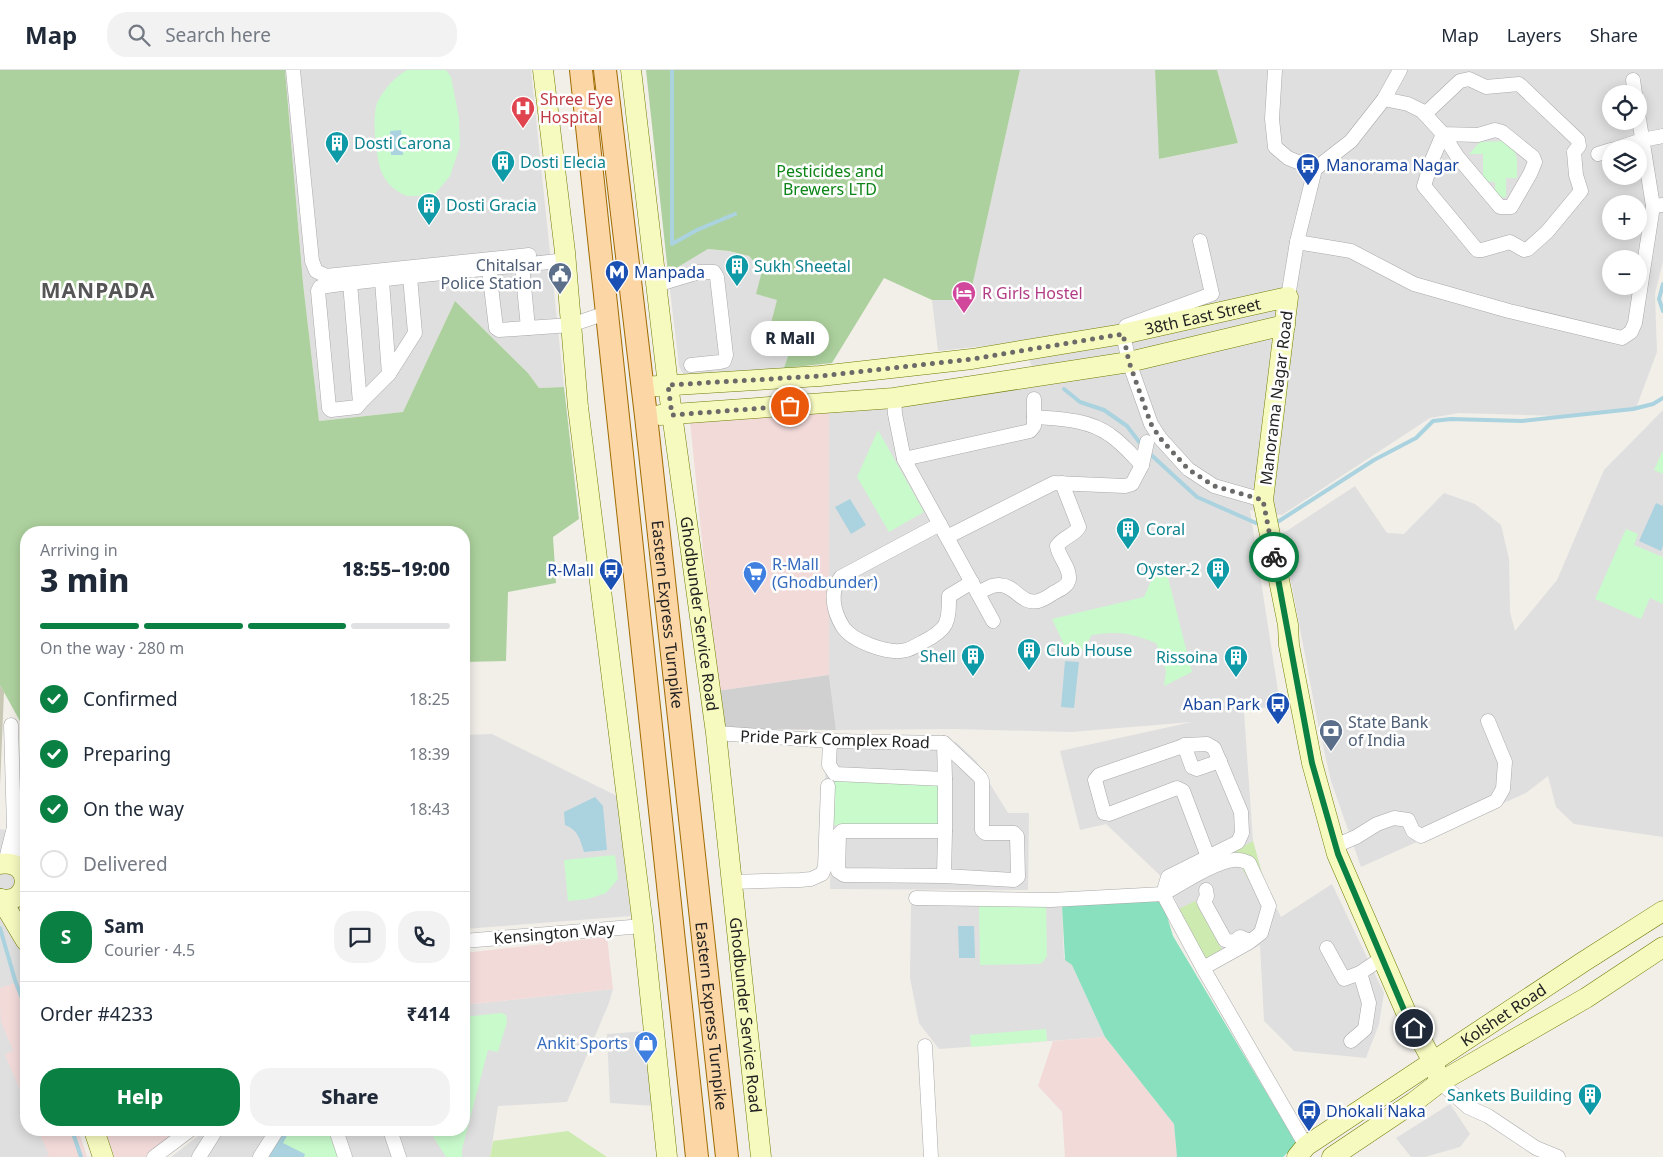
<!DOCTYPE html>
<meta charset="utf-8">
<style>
:root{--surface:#fff;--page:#f2f2f3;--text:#1f2937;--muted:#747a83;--line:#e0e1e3;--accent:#0b8043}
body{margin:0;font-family:"Noto Sans",sans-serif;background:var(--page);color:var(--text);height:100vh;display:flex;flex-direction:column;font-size:19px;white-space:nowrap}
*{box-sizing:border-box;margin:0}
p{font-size:16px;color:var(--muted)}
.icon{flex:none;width:28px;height:28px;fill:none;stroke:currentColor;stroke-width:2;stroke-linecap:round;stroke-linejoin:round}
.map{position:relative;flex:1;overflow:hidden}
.side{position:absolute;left:20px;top:456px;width:450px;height:610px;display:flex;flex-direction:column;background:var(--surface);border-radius:20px;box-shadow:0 2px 12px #0003}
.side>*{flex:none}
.buttons{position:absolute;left:1602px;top:15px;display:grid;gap:10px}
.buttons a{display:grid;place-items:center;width:45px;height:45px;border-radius:50%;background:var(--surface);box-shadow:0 2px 12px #0003;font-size:25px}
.pin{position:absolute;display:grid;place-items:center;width:42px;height:42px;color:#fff;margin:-21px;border:2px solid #fff;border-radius:50%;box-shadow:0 1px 5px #0007}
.courier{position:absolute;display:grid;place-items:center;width:50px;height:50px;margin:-25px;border:4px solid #0b8043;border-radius:50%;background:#fff;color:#222;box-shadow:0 1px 6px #0007}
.bubble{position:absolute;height:35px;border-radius:18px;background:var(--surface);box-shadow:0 2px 12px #0003;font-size:16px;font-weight:800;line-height:35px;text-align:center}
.headline em{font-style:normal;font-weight:800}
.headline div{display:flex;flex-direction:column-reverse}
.headline{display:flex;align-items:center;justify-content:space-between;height:85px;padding:0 20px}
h1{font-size:32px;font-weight:800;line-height:38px}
.bar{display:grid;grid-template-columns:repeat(4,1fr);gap:8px 5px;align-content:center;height:60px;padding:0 20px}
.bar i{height:6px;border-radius:4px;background:var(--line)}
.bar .active{background:var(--accent)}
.bar p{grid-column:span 4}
.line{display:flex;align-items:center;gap:12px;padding:0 20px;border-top:1px solid var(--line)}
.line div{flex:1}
.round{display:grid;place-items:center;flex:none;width:52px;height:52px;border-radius:20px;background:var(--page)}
ol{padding:0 20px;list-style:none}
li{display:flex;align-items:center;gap:15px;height:55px}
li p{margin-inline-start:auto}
li .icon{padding:5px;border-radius:50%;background:var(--accent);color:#fff;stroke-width:4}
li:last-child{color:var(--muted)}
li i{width:28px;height:28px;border:2px solid var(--line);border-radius:50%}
.action{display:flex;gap:10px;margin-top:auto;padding:10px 20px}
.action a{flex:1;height:58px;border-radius:20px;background:var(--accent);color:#fff;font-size:20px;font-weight:800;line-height:58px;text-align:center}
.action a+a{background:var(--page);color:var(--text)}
header{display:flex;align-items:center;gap:30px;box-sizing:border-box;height:70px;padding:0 25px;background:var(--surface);border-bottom:1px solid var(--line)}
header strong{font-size:24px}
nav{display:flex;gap:28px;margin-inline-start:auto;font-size:18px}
.search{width:350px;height:45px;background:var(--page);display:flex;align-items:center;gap:12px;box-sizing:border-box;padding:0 18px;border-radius:20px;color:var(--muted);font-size:19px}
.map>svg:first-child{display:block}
.residential{fill:#e0dfdf;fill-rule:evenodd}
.commercial{fill:#f2dad9}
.religious{fill:#d0d0d0}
.construction{fill:#c7c7b4}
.grass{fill:#cdebb0}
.forest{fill:#add19e}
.park{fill:#c8facc}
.pitch{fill:#88e0be}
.water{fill:#aad3df}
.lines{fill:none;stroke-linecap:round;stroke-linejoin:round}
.stream{stroke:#aad3df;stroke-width:4}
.street-casing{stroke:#a9a9a9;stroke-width:15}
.secondary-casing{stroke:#707d05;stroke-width:21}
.primary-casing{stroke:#a06b00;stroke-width:24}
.street{stroke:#fff;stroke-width:14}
.secondary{stroke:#f7fabf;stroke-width:20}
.primary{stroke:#fcd6a4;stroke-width:22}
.done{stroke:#6b6a68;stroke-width:5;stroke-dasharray:0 9}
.route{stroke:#0b8043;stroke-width:6}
.labels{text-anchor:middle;stroke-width:5;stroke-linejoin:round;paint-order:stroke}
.health-label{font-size:16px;fill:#be3a42;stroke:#fff;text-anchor:start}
.culture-label{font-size:16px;fill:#0d838f;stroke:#fff;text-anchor:start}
.transit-label{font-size:16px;fill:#164399;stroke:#fff;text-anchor:start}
.park-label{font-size:16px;fill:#0c8416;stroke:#fff}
.service-label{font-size:16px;fill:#4e5e75;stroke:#fff;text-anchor:end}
.hotel-label{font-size:16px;fill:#b23c85;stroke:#fff;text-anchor:start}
.street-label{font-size:16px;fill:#222;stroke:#fff}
.shop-label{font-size:16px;fill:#366cbe;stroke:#fff;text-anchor:start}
.district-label{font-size:21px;font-weight:bold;letter-spacing:1px;fill:#555;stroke:#fff}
</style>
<header>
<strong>Map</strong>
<div class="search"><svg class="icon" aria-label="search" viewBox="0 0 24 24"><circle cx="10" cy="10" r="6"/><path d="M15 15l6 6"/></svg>Search here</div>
<nav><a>Map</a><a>Layers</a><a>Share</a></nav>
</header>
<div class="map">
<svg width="1663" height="1087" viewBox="0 0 1663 1087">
<rect width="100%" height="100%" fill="#f2efe9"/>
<g class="residential">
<path d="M285,0H531L564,317L539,318L528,303L455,231L403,342L319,351L303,213Z"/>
<path d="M1020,0H1155L1160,89L1238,73L1217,0H1663V191L1655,224L1657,282L1636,338L1559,346L1459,343L1430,348L1282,445L1250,440L1280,634L1244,642L1253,771L1266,818L1281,847L1332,814L1384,923L1379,954L1366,988L1294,981L1264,951L1260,875L1211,902L1203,890L1167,812L1106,754L1080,760L1060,681L1192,652L1071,662L954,659L836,660L829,605V343L897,338L1041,314L1020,272L938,281L932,230L969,229ZM1611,24H1639V51H1611ZM1611,79H1639V106H1611ZM1611,134H1639V161H1611ZM1611,189H1639V216H1611Z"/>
<path d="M708,179L729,181L749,186L762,201L777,230L794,268L784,298L692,309L683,304L679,296L668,203Z"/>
<path d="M1663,340V767L1574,754L1556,737L1548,706L1526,723L1361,797L1331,711L1318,654L1282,464L1355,416L1387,463L1404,464L1444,423L1475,434L1501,455L1509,489L1510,542L1515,561L1557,510L1604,400Z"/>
<path d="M720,659L956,672L976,691L1008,743H1029L1028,820L830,819L832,710L825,709L828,675Z"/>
<path d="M492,664L617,726L631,846L464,859V665Z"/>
<path d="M0,759L26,764V899L22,911L26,923V1060H78L87,1087H0Z"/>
<path d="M911,834L1062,836L1064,888L1072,895L1105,967L939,979L919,953L910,908Z"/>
<path d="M613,919L609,933L567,1032L498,1036L490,1087H171L206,1060H464V935Z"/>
<path d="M646,961L654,1036L610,1033L607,964Z"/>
<path d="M1450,1034L1470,1064L1460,1077L1425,1087H1411L1396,1068Z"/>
</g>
<g class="commercial">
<path d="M829,343V605L717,621L690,351Z"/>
<path d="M607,867L613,919L464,935V883Z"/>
<path d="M22,911L26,923V1033L5,985L13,980L1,952L0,935V918Z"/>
<path d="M1105,967L1174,1054L1177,1087H1065L1062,1042L1038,1016L1053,971Z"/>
<path d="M38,1060H78L87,1087H45L49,1085Z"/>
<path d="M105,1060H178L145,1087H114Z"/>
</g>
<path class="religious" d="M829,605L836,660L720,659L717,621Z"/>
<path class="construction" d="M0,615L4,622L0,716Z"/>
<g class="grass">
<path d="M1253,771L1266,818L1256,821L1253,818L1233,782Z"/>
<path d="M1195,831L1222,880L1203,890L1179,839Z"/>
<path d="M568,1061L607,1087H490L493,1071Z"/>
</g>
<g class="forest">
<path d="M0,0H285L303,213L319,351L403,342L455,231L528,303L539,318L564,317L579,449L553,467L556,513L508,522L506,591L464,592V462H26V662L0,615Z"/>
<path d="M646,0H1020L969,230H932L884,208L832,293L784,298L794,268L769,261L777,230L756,224L762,201L749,186L729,181L708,179L668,203Z"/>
<path d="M1155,0H1217L1238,73L1159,89Z"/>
</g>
<g class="park">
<path d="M407,0H446L451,7L459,48L460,76L450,106L435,124C427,124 416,127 408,126C398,124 385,112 382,103C376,89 371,44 378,31C385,18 395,7 407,0Z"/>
<path d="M1506,71C1520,84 1517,91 1517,108H1506V127H1495V112L1483,111V84H1469L1480,72Z"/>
<path d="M878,360L924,442L889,462L857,407Z"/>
<path d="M1663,380V404L1654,400Z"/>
<path d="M1626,459L1638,464L1634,475L1663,487V534L1650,528L1641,549L1595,529Z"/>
<path d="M1159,502L1168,508L1192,602L1164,616L1166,601L1156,573C1129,563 1121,561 1092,565L1081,582L1067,581L1052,549L1144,527L1150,513Z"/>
<path d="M834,710L944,712L943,758L833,755Z"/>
<path d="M615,785L618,809L606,823L588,829L568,831L564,790Z"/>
<path d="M979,835H1046L1047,886L1044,891L1040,894L980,895Z"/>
<path d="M501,943L506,945L507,952L498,982L488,980L462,1079V1087H446L429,1060H464V947Z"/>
<path d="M1046,959L1047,971L971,977L970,965Z"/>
<path d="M275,1060H332L341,1087H258Z"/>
</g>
<path class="pitch" d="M1162,830L1173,866L1297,1074L1283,1087H1177L1174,1054L1105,967L1072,895L1065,890L1062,836Z"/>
<g class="water">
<path d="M401,60L403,85H391L390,61Z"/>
<path d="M850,429L866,455L851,464L835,437Z"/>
<path d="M1656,433L1663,436V476L1661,481L1639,471Z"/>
<path d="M1065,591L1079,592L1074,638L1061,637Z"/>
<path d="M595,727L603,736L607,780L584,782C580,769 578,760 565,755L564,742Z"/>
<path d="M958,856H974L975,888H959Z"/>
<path d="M281,1060L288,1064L283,1073L305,1084L304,1087H270L268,1086Z"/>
</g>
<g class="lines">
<g class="stream">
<path d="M672,0V174L697,160L735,144"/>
<path d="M1663,214L1659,229L1663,241"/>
<path d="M1064,319L1080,332L1104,340L1127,356L1143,377"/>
<path d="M1148,382L1197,427L1256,453"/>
<path d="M1279,451L1374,390L1416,368L1433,351L1451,349L1522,351L1633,339L1653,334L1663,328"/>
<path d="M0,858L15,910L26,939"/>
<path d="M72,1060L81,1087"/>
</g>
<g class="street-casing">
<g id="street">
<path d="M293,0L312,191L316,201L326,206L529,185"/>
<path d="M1275,0L1272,49L1275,77L1288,88L1315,99"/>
<path d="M1633,10L1635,24"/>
<path d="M1384,29L1408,34L1422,41L1443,64L1478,65L1495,60L1502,62L1533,87L1535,92L1530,104L1511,137H1500L1457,86L1443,64"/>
<path d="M1425,44L1460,11L1469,9L1486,17L1519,14L1578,70L1579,76L1574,82L1576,105L1581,121L1547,162L1528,179L1524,180L1510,172L1482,180H1477L1424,116L1432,90L1443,64"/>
<path d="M1639,49L1653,136"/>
<path d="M1615,79L1642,70L1663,66"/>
<path d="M1598,84L1611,80"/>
<path d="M1297,172L1351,181L1414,214L1509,241L1622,268L1631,262L1635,253L1653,136L1663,135"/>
<path d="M522,195L528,258"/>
<path d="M489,200L496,258L499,260L571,255L606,243"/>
<path d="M382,211L389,304L415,263L410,207"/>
<path d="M350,213L360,333L357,337L331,340L329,338L318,221L320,217C402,206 484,200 565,190"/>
<path d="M656,215L699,202H714L717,207L726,285L724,291L720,292L691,295"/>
<path d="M1288,227L1297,172L1315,99L1351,71L1384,29L1400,0"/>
<path d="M1126,256L1212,224L1200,171"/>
<path d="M1123,264L1129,292L1151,354L1160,368L1188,399L1214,416L1263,430"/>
<path d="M894,328L895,344L904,389L993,551"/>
<path d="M360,333L389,304"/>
<path d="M1034,347C1060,349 1088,349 1110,365C1122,373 1132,385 1142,395"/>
<path d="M904,389L1030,361L1034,356V329"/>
<path d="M940,454L841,507C829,521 833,541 843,557C852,571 889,585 906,580C912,579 918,574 923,572C948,559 949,553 949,526L972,512"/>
<path d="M947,467L1054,413L1125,416L1132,414L1142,395L1147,372"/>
<path d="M978,523C985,520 992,514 1000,515C1015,515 1021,535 1038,531C1044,530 1050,525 1055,522C1061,519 1068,516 1069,509C1070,497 1059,488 1057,476C1063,467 1075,465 1079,457L1062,413"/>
<path d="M716,663L830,671L944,673L980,707L982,711V760L985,763H1014L1017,766L1018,807L1014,810L944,806L844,805L838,801L839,764L842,761H945L944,806"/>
<path d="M830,671L829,695L835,704L945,709V761"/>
<path d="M944,673L945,709"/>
<path d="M1184,675L1192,697L1197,699L1220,691"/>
<path d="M14,757L22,772L20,798"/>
<path d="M1335,776L1356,767L1377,754L1394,748L1408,750L1413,761L1421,766L1496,731L1503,719L1505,692L1488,651"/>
<path d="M5,793L14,757L11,655"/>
<path d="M732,812L800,810L811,809L822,804L825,797L828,716"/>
<path d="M1206,820L1207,826L1204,832L1225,870L1234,872L1240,867L1247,870"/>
<path d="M1163,824L1168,807L1238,772L1242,763L1241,742L1214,678L1207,674L1186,675L1099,705L1095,710L1104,743L1109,744L1177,718L1183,721L1208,787"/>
<path d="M1163,824C1181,814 1216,791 1234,790C1240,789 1244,791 1249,793L1269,836L1261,863L1248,873L1203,898"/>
<path d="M916,828L1051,830L1163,824L1203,898L1306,1076"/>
<path d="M464,871L643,856"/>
<path d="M1327,878L1344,909L1360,903L1369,933L1365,959L1351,971"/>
<path d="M1360,903L1382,888"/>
<path d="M925,976L931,1087"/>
<path d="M1440,1012L1468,1037L1488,1046L1536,1078L1558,1087"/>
<path d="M336,1060L345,1087"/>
<path d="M390,1060L399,1087"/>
<path d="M154,1087L190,1060"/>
<path d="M199,1087L216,1060"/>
<path d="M260,1087L277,1060"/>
</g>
</g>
<g class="secondary-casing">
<g id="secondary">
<path d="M543,0L565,182L578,337L643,856L667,1087"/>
<path id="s1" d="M631,0L668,315L716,663L761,1087"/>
<path id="s2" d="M642,317L820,306L972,289L1123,264L1288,227L1263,430L1288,555L1289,575L1312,693L1337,784L1405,940L1433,992L1440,1012"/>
<path d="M660,345L894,328L1129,292L1285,255"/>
<path d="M0,794C34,788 32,836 0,829"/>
<path d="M1,829L26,871"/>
<path d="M94,1060L103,1087"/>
<path id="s3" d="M1297,1087L1306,1076L1583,892L1663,841"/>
<path d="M1332,1087L1414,1032L1440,1012L1586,928L1663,877"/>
</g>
</g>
<g class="primary-casing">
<g id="primary">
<path d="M581,0L697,1087"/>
<path id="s4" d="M605,0L646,346L727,1087"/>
</g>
</g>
<use href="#street" class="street"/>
<use href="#secondary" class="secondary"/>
<use href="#primary" class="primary"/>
</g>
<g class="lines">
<path class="done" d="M790,336L672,345L668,315L820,306L972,289L1123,264L1129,292L1151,354L1160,368L1188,399L1214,416L1263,430L1274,487"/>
<path class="route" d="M1274,487L1312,693L1338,784L1404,940L1414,958"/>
</g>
<defs>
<g id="hospital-pin" transform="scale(1.25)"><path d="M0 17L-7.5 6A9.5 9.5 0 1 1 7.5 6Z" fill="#e0444e" stroke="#fff"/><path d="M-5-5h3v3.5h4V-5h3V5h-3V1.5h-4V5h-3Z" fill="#fff"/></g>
<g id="building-pin" transform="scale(1.25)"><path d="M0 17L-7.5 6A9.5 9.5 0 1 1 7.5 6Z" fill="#0f9aa8" stroke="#fff"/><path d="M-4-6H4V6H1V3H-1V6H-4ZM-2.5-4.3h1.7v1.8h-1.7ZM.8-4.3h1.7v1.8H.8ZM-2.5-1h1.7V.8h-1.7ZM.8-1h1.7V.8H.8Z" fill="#fff"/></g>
<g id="bus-pin" transform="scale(1.25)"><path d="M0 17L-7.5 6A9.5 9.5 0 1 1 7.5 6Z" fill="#1a4fb4" stroke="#fff"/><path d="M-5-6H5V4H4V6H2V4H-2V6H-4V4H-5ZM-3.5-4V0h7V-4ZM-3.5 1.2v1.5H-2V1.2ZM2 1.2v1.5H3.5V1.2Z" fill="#fff"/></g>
<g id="metro-pin" transform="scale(1.25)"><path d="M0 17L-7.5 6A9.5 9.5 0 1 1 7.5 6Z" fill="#1a4fb4" stroke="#fff"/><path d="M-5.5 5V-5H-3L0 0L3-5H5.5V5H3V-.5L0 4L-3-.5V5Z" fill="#fff"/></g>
<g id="civic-pin" transform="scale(1.25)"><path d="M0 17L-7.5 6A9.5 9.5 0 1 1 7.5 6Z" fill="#5c6f8a" stroke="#fff"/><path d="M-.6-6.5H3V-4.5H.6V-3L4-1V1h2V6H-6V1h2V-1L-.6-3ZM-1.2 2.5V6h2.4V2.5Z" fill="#fff"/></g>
<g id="hotel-pin" transform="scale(1.25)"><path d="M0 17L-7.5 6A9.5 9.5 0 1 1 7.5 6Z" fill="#d1479c" stroke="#fff"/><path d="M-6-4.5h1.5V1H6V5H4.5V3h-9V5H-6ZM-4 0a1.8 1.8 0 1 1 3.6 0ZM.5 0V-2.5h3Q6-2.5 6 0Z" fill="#fff"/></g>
<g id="supermarket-pin" transform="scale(1.25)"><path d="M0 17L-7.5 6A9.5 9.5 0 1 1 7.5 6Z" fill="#3f7fe0" stroke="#fff"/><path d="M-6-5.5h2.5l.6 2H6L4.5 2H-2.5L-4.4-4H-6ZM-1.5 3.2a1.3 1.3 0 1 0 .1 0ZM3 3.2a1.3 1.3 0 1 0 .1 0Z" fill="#fff"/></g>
<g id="bank-pin" transform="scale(1.25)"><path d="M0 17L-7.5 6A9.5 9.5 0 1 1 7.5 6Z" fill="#5c6f8a" stroke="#fff"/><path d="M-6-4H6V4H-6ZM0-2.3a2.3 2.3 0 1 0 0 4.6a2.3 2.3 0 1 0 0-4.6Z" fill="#fff"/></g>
<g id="shop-pin" transform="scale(1.25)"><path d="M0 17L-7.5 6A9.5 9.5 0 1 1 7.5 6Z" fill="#3f7fe0" stroke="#fff"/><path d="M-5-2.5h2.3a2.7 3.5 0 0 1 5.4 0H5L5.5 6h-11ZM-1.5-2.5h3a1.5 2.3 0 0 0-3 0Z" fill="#fff"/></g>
</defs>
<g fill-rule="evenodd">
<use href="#hospital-pin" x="523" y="38"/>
<use href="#building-pin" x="337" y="73"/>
<use href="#building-pin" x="503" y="92"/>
<use href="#bus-pin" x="1308" y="95"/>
<use href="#building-pin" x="429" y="135"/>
<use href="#building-pin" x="737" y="196"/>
<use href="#metro-pin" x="617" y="202"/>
<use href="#civic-pin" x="560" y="204"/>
<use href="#hotel-pin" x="964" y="223"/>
<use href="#building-pin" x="1128" y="459"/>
<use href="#building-pin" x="1218" y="499"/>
<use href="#bus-pin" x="611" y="500"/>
<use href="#supermarket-pin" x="755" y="503"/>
<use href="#building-pin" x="1029" y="580"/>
<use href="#building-pin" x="973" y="586"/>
<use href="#building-pin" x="1236" y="587"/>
<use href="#bus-pin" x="1278" y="634"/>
<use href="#bank-pin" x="1331" y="661"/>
<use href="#shop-pin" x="646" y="973"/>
<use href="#building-pin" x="1590" y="1025"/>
<use href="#bus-pin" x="1309" y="1041"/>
</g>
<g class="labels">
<g class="health-label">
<text x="540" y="35">Shree Eye<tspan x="540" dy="18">Hospital</tspan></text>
</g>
<g class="culture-label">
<text x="354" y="79">Dosti Carona</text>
<text x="520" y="98">Dosti Elecia</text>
<text x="446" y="141">Dosti Gracia</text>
<text x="754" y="202">Sukh Sheetal</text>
<text x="1146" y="465">Coral</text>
<text x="1200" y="505" text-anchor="end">Oyster-2</text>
<text x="1046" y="586">Club House</text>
<text x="956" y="592" text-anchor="end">Shell</text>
<text x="1218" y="593" text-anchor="end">Rissoina</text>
<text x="1572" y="1031" text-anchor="end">Sankets Building</text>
</g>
<g class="transit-label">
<text x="1326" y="101">Manorama Nagar</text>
<text x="634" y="208">Manpada</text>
<text x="594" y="506" text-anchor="end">R-Mall</text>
<text x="1260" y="640" text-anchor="end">Aban Park</text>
<text x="1326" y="1047">Dhokali Naka</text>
</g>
<g class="park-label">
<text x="830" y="107">Pesticides and<tspan x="830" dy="18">Brewers LTD</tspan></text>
</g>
<g class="service-label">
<text x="542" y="201">Chitalsar<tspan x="542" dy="18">Police Station</tspan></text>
<text x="1348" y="658" text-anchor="start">State Bank<tspan x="1348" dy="18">of India</tspan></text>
</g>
<g class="hotel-label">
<text x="982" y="229">R Girls Hostel</text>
</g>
<g class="street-label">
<text dy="6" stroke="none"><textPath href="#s2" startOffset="566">38th East Street</textPath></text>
<text transform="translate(1276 328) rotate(-83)" y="6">Manorama Nagar Road</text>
<text dy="6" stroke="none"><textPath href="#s4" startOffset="548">Eastern Express Turnpike</textPath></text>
<text dy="6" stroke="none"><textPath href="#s1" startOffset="548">Ghodbunder Service Road</textPath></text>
<text transform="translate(835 669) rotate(2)" y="6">Pride Park Complex Road</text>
<text transform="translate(554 863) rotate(-5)" y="6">Kensington Way</text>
<text dy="6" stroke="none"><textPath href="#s1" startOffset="952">Ghodbunder Service Road</textPath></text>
<text dy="6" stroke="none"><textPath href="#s3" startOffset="251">Kolshet Road</textPath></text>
<text dy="6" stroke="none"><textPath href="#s4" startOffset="952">Eastern Express Turnpike</textPath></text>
</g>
<g class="shop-label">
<text x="772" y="500">R-Mall<tspan x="772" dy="18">(Ghodbunder)</tspan></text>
<text x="628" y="979" text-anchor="end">Ankit Sports</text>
</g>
<g class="district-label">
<text x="98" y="228">MANPADA</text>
</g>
</g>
</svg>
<div class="buttons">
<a><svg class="icon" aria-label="locate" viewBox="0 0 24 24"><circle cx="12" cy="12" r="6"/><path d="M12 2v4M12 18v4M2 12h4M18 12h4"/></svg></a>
<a><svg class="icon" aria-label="layers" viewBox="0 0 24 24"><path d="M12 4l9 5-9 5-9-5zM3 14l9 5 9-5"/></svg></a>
<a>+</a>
<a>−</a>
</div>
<div class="pin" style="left:790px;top:336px;background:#ea580c"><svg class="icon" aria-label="bag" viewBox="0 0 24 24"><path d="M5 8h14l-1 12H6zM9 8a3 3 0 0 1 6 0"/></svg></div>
<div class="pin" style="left:1414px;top:958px;background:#1f2937"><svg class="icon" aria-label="home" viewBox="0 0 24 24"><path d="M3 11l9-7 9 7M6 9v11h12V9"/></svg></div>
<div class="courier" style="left:1274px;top:487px"><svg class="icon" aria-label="bike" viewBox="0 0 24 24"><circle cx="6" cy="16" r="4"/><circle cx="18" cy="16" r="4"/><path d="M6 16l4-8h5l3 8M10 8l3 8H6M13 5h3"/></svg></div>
<div class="bubble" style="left:751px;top:251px;width:78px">R Mall</div>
<section class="side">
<div class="headline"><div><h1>3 min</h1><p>Arriving in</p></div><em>18:55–19:00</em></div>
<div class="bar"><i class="active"></i><i class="active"></i><i class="active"></i><i></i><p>On the way · 280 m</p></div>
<ol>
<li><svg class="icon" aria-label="check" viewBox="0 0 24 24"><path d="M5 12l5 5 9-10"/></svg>Confirmed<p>18:25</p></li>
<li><svg class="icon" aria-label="check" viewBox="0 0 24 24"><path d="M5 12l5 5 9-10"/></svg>Preparing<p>18:39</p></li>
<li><svg class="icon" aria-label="check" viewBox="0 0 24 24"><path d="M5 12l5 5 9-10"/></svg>On the way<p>18:43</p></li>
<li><i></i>Delivered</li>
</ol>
<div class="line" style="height:90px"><b class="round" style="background:var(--accent);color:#fff">S</b><div><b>Sam</b><p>Courier · 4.5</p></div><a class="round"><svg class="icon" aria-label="chat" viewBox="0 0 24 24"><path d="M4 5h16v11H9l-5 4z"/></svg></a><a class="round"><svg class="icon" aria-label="phone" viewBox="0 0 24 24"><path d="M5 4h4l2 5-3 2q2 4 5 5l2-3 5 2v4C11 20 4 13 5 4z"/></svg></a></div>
<div class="line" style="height:65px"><div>Order #4233</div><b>₹414</b></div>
<div class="action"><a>Help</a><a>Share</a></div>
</section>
</div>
